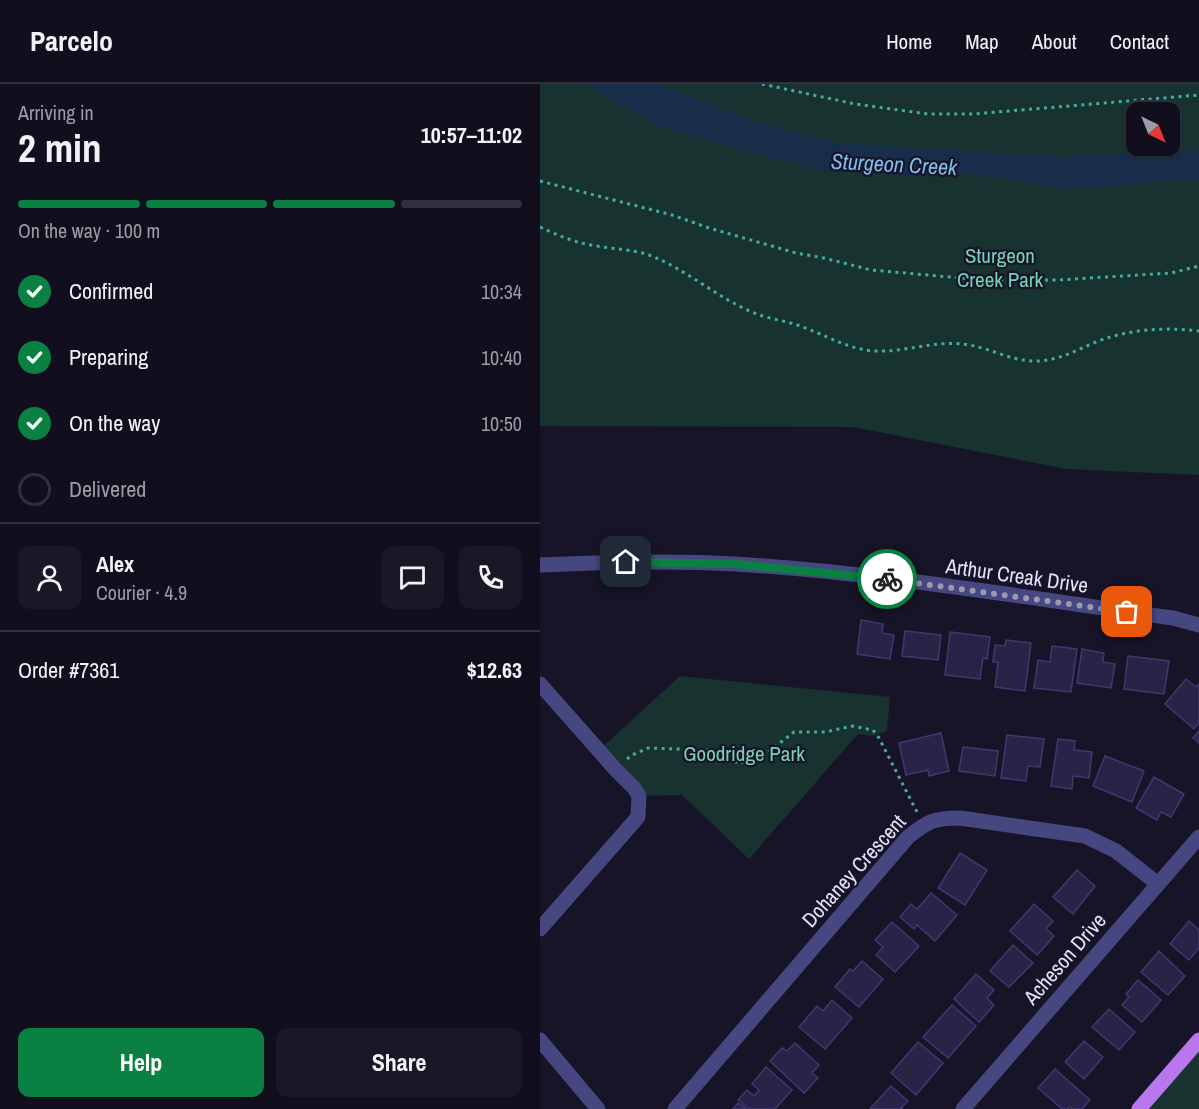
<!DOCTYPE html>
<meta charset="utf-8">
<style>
:root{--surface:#110f1e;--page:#1a1827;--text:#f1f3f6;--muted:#9c9ca4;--line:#302f3c;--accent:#0b8043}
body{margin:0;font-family:"Archivo Narrow",sans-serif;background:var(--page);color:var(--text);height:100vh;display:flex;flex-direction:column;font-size:22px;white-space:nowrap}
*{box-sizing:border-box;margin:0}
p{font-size:20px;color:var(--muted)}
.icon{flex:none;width:33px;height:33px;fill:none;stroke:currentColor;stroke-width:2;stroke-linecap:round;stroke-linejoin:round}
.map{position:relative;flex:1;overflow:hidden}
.side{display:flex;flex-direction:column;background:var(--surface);width:540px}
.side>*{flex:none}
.needle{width:39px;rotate:137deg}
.tools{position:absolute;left:586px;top:18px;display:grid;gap:12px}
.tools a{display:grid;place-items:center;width:54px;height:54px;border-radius:12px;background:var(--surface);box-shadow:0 2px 4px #0004,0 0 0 2px var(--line);font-size:30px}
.pin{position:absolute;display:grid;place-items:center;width:51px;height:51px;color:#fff;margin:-26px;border-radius:12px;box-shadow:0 3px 9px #0006}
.courier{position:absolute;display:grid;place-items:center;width:60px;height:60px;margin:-30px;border:4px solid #0b8043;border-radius:50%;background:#fff;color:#222;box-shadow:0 2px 8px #0007}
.summary em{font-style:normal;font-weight:700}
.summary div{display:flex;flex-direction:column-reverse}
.summary{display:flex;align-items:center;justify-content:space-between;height:102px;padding:0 18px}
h1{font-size:39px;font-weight:700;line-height:45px}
.bar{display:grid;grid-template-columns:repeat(4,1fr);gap:9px 6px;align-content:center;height:72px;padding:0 18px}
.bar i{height:8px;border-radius:4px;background:var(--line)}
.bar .on{background:var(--accent)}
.bar p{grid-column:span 4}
.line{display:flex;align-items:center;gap:15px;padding:0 18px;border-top:2px solid var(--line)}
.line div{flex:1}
.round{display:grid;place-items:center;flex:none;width:63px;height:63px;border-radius:12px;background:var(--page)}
ol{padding:0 18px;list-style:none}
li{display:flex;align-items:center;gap:18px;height:66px}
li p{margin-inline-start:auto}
li .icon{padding:6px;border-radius:50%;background:var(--accent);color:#fff;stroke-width:4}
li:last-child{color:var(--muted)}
li i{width:33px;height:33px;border:3px solid var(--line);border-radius:50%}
.action{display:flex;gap:12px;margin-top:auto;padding:12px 18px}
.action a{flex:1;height:69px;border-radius:12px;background:var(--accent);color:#fff;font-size:24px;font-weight:700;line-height:69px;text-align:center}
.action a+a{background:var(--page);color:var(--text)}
header{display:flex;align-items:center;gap:36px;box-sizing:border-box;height:84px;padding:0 30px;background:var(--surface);border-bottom:2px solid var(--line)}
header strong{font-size:28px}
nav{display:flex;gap:33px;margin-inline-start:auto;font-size:21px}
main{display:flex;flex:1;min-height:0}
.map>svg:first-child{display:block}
.green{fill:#18322f;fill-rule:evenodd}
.water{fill:#172d4a}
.building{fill:#282347;stroke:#40386f;stroke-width:1.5}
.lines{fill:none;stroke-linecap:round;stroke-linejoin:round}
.path{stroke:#42ada1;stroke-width:3;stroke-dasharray:3 4.5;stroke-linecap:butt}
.minor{stroke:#464781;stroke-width:15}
.major{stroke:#ba76ec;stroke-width:15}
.done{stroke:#9b99b1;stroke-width:6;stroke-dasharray:0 10.8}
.route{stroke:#0b8043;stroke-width:8}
.labels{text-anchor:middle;stroke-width:4.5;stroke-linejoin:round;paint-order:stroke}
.park-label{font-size:21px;fill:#75d2b6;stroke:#171428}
.street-label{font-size:21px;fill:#e2e0fb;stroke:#171428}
.water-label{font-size:22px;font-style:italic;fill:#7cbeec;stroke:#171428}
</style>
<header>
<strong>Parcelo</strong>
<nav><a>Home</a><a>Map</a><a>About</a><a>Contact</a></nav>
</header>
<main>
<section class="side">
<div class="summary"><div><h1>2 min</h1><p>Arriving in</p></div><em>10:57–11:02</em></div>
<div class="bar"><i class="on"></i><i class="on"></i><i class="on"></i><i></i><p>On the way · 100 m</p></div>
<ol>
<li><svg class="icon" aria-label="check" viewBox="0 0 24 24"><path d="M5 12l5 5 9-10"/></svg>Confirmed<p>10:34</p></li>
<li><svg class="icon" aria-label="check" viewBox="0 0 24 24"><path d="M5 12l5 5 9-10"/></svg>Preparing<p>10:40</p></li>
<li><svg class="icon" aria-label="check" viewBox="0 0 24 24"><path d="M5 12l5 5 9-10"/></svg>On the way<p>10:50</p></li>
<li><i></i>Delivered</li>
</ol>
<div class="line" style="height:108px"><a class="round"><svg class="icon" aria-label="person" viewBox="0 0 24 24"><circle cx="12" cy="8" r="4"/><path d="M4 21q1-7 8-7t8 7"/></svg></a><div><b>Alex</b><p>Courier · 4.9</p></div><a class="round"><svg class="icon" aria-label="chat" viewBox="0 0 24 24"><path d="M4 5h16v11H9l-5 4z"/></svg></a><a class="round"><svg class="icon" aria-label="phone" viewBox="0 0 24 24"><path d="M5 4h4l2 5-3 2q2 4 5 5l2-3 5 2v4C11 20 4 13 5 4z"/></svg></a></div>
<div class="line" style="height:78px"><div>Order #7361</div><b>$12.63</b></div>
<div class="action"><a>Help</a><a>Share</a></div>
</section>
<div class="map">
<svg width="659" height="1025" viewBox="0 0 659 1025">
<rect width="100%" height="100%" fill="#171428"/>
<g class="green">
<path d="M0,0H659V391L526,385L313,343L0,342ZM597,28H630V62H597Z"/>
<path d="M140,592L350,613L347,647L334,652L318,650L209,775L142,711L99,712L58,667Z"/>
<path d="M659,956V1025H599Z"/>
</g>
<path class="water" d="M44,0H117L205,34L295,59L525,73L659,66V95L526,105L429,90L357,91L278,85L209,68L118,42Z"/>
<g class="building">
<path d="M321,536L343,540L342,549L354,551L350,575L317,570Z"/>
<path d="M365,547L401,551L398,576L362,572Z"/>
<path d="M410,548L450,553L447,575L443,574L440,595L405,591Z"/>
<path d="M466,556L491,559L485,607L455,603L458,578H453L455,561L465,562Z"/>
<path d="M512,562L537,565L531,608L494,604L498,576L510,578Z"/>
<path d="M542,565L564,569L563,578L575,580L571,604L537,599Z"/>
<path d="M588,572L629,577L624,610L584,605Z"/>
<path d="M646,595L656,603L659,600V639L654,645L625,620Z"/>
<path d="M659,647V659L653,654Z"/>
<path d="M401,649L409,687L389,692L388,686L366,691L359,659Z"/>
<path d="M467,651L504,655L500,683L488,682L486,697L461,694Z"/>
<path d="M518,655L535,657L534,666L552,668L549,694L533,692L532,705L511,702Z"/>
<path d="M423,663L458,667L455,692L419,687Z"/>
<path d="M565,672L604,687L592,718L553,702Z"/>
<path d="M614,693L644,710L631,733L621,728L617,736L596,724Z"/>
<path d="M420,769L447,786L425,821L398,804Z"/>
<path d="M537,786L555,802L533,830L513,813Z"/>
<path d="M391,809L417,831L395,857L377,841L374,845L360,833L371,820L377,825Z"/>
<path d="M494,820L513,837L506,845L514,852L497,871L470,847Z"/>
<path d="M649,837L659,846V864L649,876L630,860Z"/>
<path d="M352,838L379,862L355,888L336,871L343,863L335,856Z"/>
<path d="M473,861L493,879L469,903L450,887Z"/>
<path d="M619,867L645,892L628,911L601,888Z"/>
<path d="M322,877L343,895L319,923L295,903L310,885L313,887Z"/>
<path d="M436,890L454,906L447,914L454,921L439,938L414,915Z"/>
<path d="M598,896L621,916L602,938L582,921L589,913L586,910Z"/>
<path d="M292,916L312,934L285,965L259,943L277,922L283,927Z"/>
<path d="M412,921L436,942L408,974L383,953Z"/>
<path d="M569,925L595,948L579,966L552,943Z"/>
<path d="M544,957L563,973L544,995L525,978Z"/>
<path d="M378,958L403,979L376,1011L351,989Z"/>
<path d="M255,959L279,981L272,989L278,994L264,1009L230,977L242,964L247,967Z"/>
<path d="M226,983L252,1006L235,1025H209L198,1016L207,1006L214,1012L219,1006L212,1000Z"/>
<path d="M515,985L550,1016L542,1025H532L530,1023L528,1025H522L498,1004Z"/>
<path d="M351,1002L368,1017L361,1024L363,1025H330Z"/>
<path d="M198,1019L206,1025H193Z"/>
</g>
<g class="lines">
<g class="path">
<path d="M222,0L315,20L388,30H433L659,11"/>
<path d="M0,97L132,131L169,144L256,169L284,174L331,186L443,196H518L631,189L659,182"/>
<path d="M0,143C17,151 33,158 51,161C70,165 91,165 109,171C146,185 176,213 212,228C227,235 244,236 260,242C286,251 312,268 341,267C368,267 394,257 422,260C446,262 468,276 492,277C518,278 538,265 561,256C592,245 626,243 659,247"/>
<path d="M87,675L92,671L108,664L167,666L198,679L218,676L254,648H285L312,642L333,646L339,654L377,728"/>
<path d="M148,678V667"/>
</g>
<g class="minor">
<path d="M0,481C65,478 130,476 195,480C342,489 488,514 633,534L659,541"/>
<path d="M0,600L76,686L94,704L99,712L98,733L0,845"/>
<path d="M0,956L58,1025"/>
<path d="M135,1025L368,753C388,737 394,734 420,734L545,752L576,767L618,800"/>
<path d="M423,1025L659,753"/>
</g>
<path class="major" d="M599,1025L659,956"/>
</g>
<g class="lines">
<path class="done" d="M347,495L587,528"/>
<path class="route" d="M86,478L195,480L347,495"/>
</g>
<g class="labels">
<g class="park-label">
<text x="460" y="179">Sturgeon<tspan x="460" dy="24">Creek Park</tspan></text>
<text x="204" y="677">Goodridge Park</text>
</g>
<g class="street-label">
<text transform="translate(477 492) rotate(8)" y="7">Arthur Creak Drive</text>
<text transform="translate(314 787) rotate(-48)" y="7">Dohaney Crescent</text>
<text transform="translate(525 875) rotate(-49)" y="7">Acheson Drive</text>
</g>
<g class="water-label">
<text transform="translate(354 80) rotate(3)" y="8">Sturgeon Creek</text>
</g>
</g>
</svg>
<div class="tools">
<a><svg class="needle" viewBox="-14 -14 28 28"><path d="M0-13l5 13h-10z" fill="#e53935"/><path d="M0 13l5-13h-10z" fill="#9c9ca4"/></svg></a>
</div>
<div class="pin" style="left:587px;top:528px;background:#ea580c"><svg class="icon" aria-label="bag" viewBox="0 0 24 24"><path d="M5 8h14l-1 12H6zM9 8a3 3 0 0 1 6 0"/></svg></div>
<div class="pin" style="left:86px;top:478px;background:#1f2937"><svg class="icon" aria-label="home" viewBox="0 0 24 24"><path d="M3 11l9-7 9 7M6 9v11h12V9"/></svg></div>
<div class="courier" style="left:347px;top:495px"><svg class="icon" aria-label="bike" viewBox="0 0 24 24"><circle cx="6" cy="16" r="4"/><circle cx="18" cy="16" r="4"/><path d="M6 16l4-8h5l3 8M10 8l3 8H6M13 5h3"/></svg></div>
</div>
</main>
